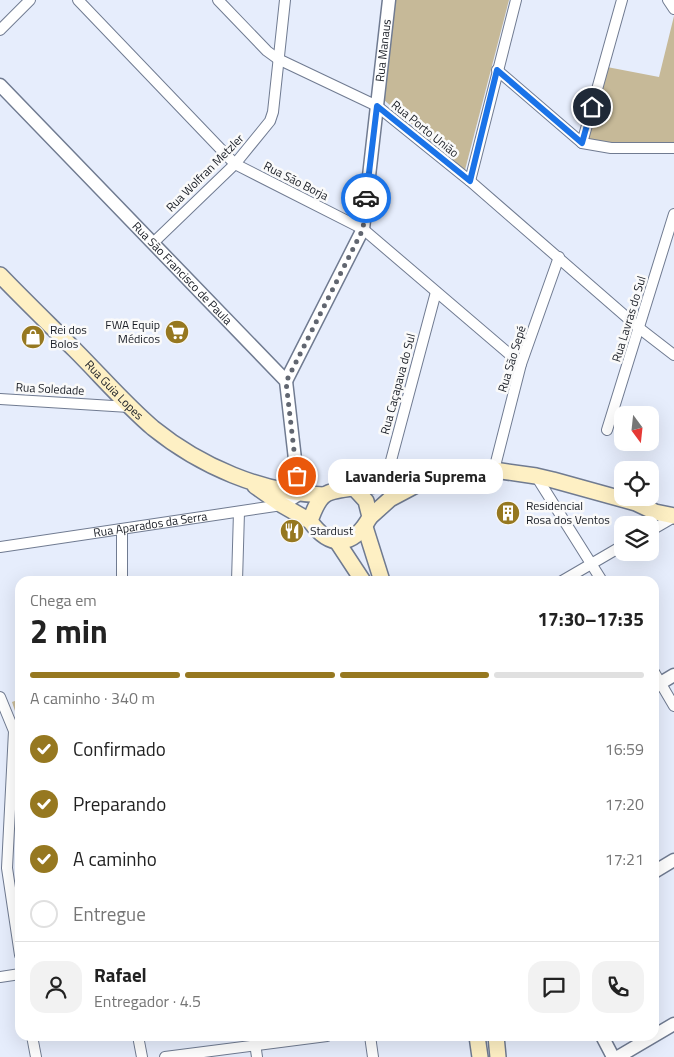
<!DOCTYPE html>
<html lang="pt">
<meta charset="utf-8">
<style>
:root{--surface:#fff;--page:#f2f2f2;--text:#222;--muted:#767676;--line:#e0e0e0;--accent:#967820}
body{margin:0;font-family:"Titillium Web",sans-serif;background:var(--page);color:var(--text);height:100vh;display:flex;flex-direction:column;font-size:19px;white-space:nowrap}
*{box-sizing:border-box;margin:0}
p{font-size:16px;color:var(--muted)}
.icon{flex:none;width:28px;height:28px;fill:none;stroke:currentColor;stroke-width:2;stroke-linecap:round;stroke-linejoin:round}
.map{position:relative;flex:1;overflow:hidden}
.drawer{position:absolute;left:15px;top:576px;width:644px;height:465px;display:flex;flex-direction:column;background:var(--surface);border-radius:15px;box-shadow:0 5px 20px #0002}
.drawer>*{flex:none}
.needle{width:32px;rotate:165deg}
.tools{position:absolute;left:614px;top:406px;display:grid;gap:10px}
.tools a{display:grid;place-items:center;width:45px;height:45px;border-radius:10px;background:var(--surface);box-shadow:0 5px 20px #0002;font-size:25px}
.pin{position:absolute;display:grid;place-items:center;width:42px;height:42px;color:#fff;margin:-21px;border:2px solid #fff;border-radius:50%;box-shadow:0 1px 5px #0007}
.courier{position:absolute;display:grid;place-items:center;width:50px;height:50px;margin:-25px;border:4px solid #1a73e8;border-radius:50%;background:#fff;color:#222;box-shadow:0 1px 6px #0007}
.bubble{position:absolute;height:35px;border-radius:15px;background:var(--surface);box-shadow:0 5px 20px #0002;font-size:16px;font-weight:700;line-height:35px;text-align:center}
.headline em{font-style:normal;font-weight:700}
.headline div{display:flex;flex-direction:column-reverse}
.headline{display:flex;align-items:center;justify-content:space-between;height:85px;padding:0 15px}
h1{font-size:32px;font-weight:700;line-height:38px}
.bar{display:grid;grid-template-columns:repeat(4,1fr);gap:8px 5px;align-content:center;height:60px;padding:0 15px}
.bar i{height:6px;border-radius:4px;background:var(--line)}
.bar .selected{background:var(--accent)}
.bar p{grid-column:span 4}
.line{display:flex;align-items:center;gap:12px;padding:0 15px;border-top:1px solid var(--line)}
.line div{flex:1}
.round{display:grid;place-items:center;flex:none;width:52px;height:52px;border-radius:15px;background:var(--page)}
ol{padding:0 15px;list-style:none}
li{display:flex;align-items:center;gap:15px;height:55px}
li p{margin-inline-start:auto}
li .icon{padding:5px;border-radius:50%;background:var(--accent);color:#fff;stroke-width:4}
li:last-child{color:var(--muted)}
li i{width:28px;height:28px;border:2px solid var(--line);border-radius:50%}
.map>svg:first-child{display:block}
.green{fill:#c6b998}
.lines{fill:none;stroke-linecap:round;stroke-linejoin:round}
.minor-casing{stroke:#707b91;stroke-width:12}
.tertiary-casing{stroke:#707b91;stroke-width:15}
.secondary-casing{stroke:#707b91;stroke-width:18}
.minor{stroke:#fff;stroke-width:10}
.tertiary{stroke:#fff;stroke-width:12}
.secondary{stroke:#fef0c4;stroke-width:15}
.done{stroke:#616670;stroke-width:5;stroke-dasharray:0 9}
.route{stroke:#1a73e8;stroke-width:6}
.labels{text-anchor:middle;stroke-width:5;stroke-linejoin:round;paint-order:stroke}
.street-label{font-size:12px;fill:#191d25;stroke:#fafafa}
.poi-label{font-size:12px;fill:#191d25;stroke:#fafafa;text-anchor:start}
</style>
<div class="map">
<svg width="674" height="1057" viewBox="0 0 674 1057">
<rect width="100%" height="100%" fill="#e6edfc"/>
<g class="green">
<path d="M395,0H509L465,170L384,100Z"/>
<path d="M674,16V145L612,144L586,140L607,67L659,77Z"/>
<path d="M20,699V726L12,702Z"/>
</g>
<g class="lines">
<g class="minor-casing">
<g id="minor">
<path d="M78,0L235,164L363,229L521,364"/>
<path d="M218,0L267,51L278,59L377,106L470,181L639,328L674,355"/>
<path d="M668,0L674,9"/>
<path d="M0,30L30,0"/>
<path d="M497,70L582,143L611,148H674"/>
<path d="M582,143L622,0"/>
<path d="M470,181L516,0"/>
<path d="M153,243L235,164L270,121L273,112L285,0"/>
<path d="M0,399L129,407"/>
<path d="M607,430L674,214"/>
<path d="M494,470L521,364L559,257"/>
<path d="M536,476L602,581"/>
<path d="M385,483L436,292"/>
<path d="M650,531L674,517"/>
<path id="s1" d="M0,547L282,505"/>
<path d="M122,581V529"/>
<path d="M237,581L239,512"/>
<path d="M562,581L622,546"/>
<path d="M654,672L674,706"/>
<path d="M0,697L14,731L7,868L20,955"/>
<path d="M0,977L20,974"/>
<path d="M32,1036L36,1057"/>
<path d="M138,1036L142,1057"/>
<path d="M254,1036L257,1057"/>
<path d="M370,1036L373,1057"/>
<path d="M165,1057L327,1036"/>
</g>
</g>
<g class="tertiary-casing">
<g id="tertiary">
<path id="s2" d="M0,85L286,381L299,494L282,505"/>
<path id="s3" d="M286,381L363,229L389,0"/>
<path d="M654,687L674,675"/>
<path d="M654,872L674,860"/>
<path d="M602,1036L613,1057"/>
<path d="M618,1057L674,1024"/>
</g>
</g>
<g class="secondary-casing">
<g id="secondary">
<path id="s4" d="M0,275C25,301 50,325 75,350C101,376 125,404 153,428C200,466 262,493 323,495"/>
<path d="M255,486L282,505L310,521"/>
<path d="M354,488L462,472L494,470L536,476L553,480L636,503L655,512L674,516"/>
<path d="M354,488L366,501L370,517C353,548 330,549 310,521C320,493 324,491 354,488Z"/>
<path d="M370,517L390,499L422,482"/>
<path d="M365,527L382,581"/>
<path d="M338,543L363,581"/>
<path d="M477,1036L480,1057"/>
<path d="M496,1036L498,1057"/>
</g>
</g>
<use href="#minor" class="minor"/>
<use href="#tertiary" class="tertiary"/>
<use href="#secondary" class="secondary"/>
</g>
<g class="lines">
<path class="done" d="M297,476L286,382L363,229L366,198"/>
<path class="route" d="M366,198L377,106L470,181L497,70L582,143L592,107"/>
</g>
<defs>
<g id="supermarket-disc" transform="scale(1.25)"><circle r="9.5" fill="#967820" stroke="#fafafa"/><path d="M-6-5.5h2.5l.6 2H6L4.5 2H-2.5L-4.4-4H-6ZM-1.5 3.2a1.3 1.3 0 1 0 .1 0ZM3 3.2a1.3 1.3 0 1 0 .1 0Z" fill="#fff"/></g>
<g id="shop-disc" transform="scale(1.25)"><circle r="9.5" fill="#967820" stroke="#fafafa"/><path d="M-5-2.5h2.3a2.7 3.5 0 0 1 5.4 0H5L5.5 6h-11ZM-1.5-2.5h3a1.5 2.3 0 0 0-3 0Z" fill="#fff"/></g>
<g id="building-disc" transform="scale(1.25)"><circle r="9.5" fill="#967820" stroke="#fafafa"/><path d="M-4-6H4V6H1V3H-1V6H-4ZM-2.5-4.3h1.7v1.8h-1.7ZM.8-4.3h1.7v1.8H.8ZM-2.5-1h1.7V.8h-1.7ZM.8-1h1.7V.8H.8Z" fill="#fff"/></g>
<g id="restaurant-disc" transform="scale(1.25)"><circle r="9.5" fill="#967820" stroke="#fafafa"/><path d="M-5-6h1v4h1v-4h1v4h1v-4h1v5L-1.5 .5V6h-2V.5L-5-1ZM5-6V6H3V1.5H1.5Q1.5-4 5-6Z" fill="#fff"/></g>
</defs>
<g fill-rule="evenodd">
<use href="#supermarket-disc" x="177" y="332"/>
<use href="#shop-disc" x="33" y="337"/>
<use href="#building-disc" x="508" y="513"/>
<use href="#restaurant-disc" x="292" y="531"/>
</g>
<g class="labels">
<g class="street-label">
<text dy="4" stroke="none"><textPath href="#s3" startOffset="350">Rua Manaus</textPath></text>
<text transform="translate(425 129) rotate(39)" y="4">Rua Porto União</text>
<text transform="translate(205 173) rotate(-45)" y="4">Rua Wolfran Metzler</text>
<text transform="translate(296 181) rotate(27)" y="4">Rua São Borja</text>
<text dy="4" stroke="none"><textPath href="#s2" startOffset="262">Rua São Francisco de Paula</textPath></text>
<text transform="translate(629 319) rotate(-73)" y="4">Rua Lavras do Sul</text>
<text transform="translate(512 359) rotate(-73)" y="4">Rua São Sepé</text>
<text transform="translate(398 384) rotate(-75)" y="4">Rua Caçapava do Sul</text>
<text transform="translate(50 389) rotate(3)" y="4">Rua Soledade</text>
<text dy="4" stroke="none"><textPath href="#s4" startOffset="162">Rua Guia Lopes</textPath></text>
<text dy="4" stroke="none"><textPath href="#s1" startOffset="152">Rua Aparados da Serra</textPath></text>
</g>
<g class="poi-label">
<text x="160" y="329" text-anchor="end">FWA Equip<tspan x="160" dy="14">Médicos</tspan></text>
<text x="50" y="334">Rei dos<tspan x="50" dy="14">Bolos</tspan></text>
<text x="526" y="510">Residencial<tspan x="526" dy="14">Rosa dos Ventos</tspan></text>
<text x="310" y="535">Stardust</text>
</g>
</g>
</svg>
<div class="tools">
<a><svg class="needle" viewBox="-14 -14 28 28"><path d="M0-13l5 13h-10z" fill="#e53935"/><path d="M0 13l5-13h-10z" fill="#767676"/></svg></a>
<a><svg class="icon" aria-label="locate" viewBox="0 0 24 24"><circle cx="12" cy="12" r="6"/><path d="M12 2v4M12 18v4M2 12h4M18 12h4"/></svg></a>
<a><svg class="icon" aria-label="layers" viewBox="0 0 24 24"><path d="M12 4l9 5-9 5-9-5zM3 14l9 5 9-5"/></svg></a>
</div>
<div class="pin" style="left:297px;top:476px;background:#ea580c"><svg class="icon" aria-label="bag" viewBox="0 0 24 24"><path d="M5 8h14l-1 12H6zM9 8a3 3 0 0 1 6 0"/></svg></div>
<div class="pin" style="left:592px;top:107px;background:#1f2937"><svg class="icon" aria-label="home" viewBox="0 0 24 24"><path d="M3 11l9-7 9 7M6 9v11h12V9"/></svg></div>
<div class="courier" style="left:366px;top:198px"><svg class="icon" aria-label="car" viewBox="0 0 24 24"><path d="M5 17H2v-5l4-1 3-4h7l3 4 3 1v5h-3M9 17h6M6 11h13"/><circle cx="7" cy="17" r="2"/><circle cx="17" cy="17" r="2"/></svg></div>
<div class="bubble" style="left:328px;top:459px;width:175px">Lavanderia Suprema</div>
<section class="drawer">
<div class="headline"><div><h1>2 min</h1><p>Chega em</p></div><em>17:30–17:35</em></div>
<div class="bar"><i class="selected"></i><i class="selected"></i><i class="selected"></i><i></i><p>A caminho · 340 m</p></div>
<ol>
<li><svg class="icon" aria-label="check" viewBox="0 0 24 24"><path d="M5 12l5 5 9-10"/></svg>Confirmado<p>16:59</p></li>
<li><svg class="icon" aria-label="check" viewBox="0 0 24 24"><path d="M5 12l5 5 9-10"/></svg>Preparando<p>17:20</p></li>
<li><svg class="icon" aria-label="check" viewBox="0 0 24 24"><path d="M5 12l5 5 9-10"/></svg>A caminho<p>17:21</p></li>
<li><i></i>Entregue</li>
</ol>
<div class="line" style="height:90px"><a class="round"><svg class="icon" aria-label="person" viewBox="0 0 24 24"><circle cx="12" cy="8" r="4"/><path d="M4 21q1-7 8-7t8 7"/></svg></a><div><b>Rafael</b><p>Entregador · 4.5</p></div><a class="round"><svg class="icon" aria-label="chat" viewBox="0 0 24 24"><path d="M4 5h16v11H9l-5 4z"/></svg></a><a class="round"><svg class="icon" aria-label="phone" viewBox="0 0 24 24"><path d="M5 4h4l2 5-3 2q2 4 5 5l2-3 5 2v4C11 20 4 13 5 4z"/></svg></a></div>
</section>
</div>
